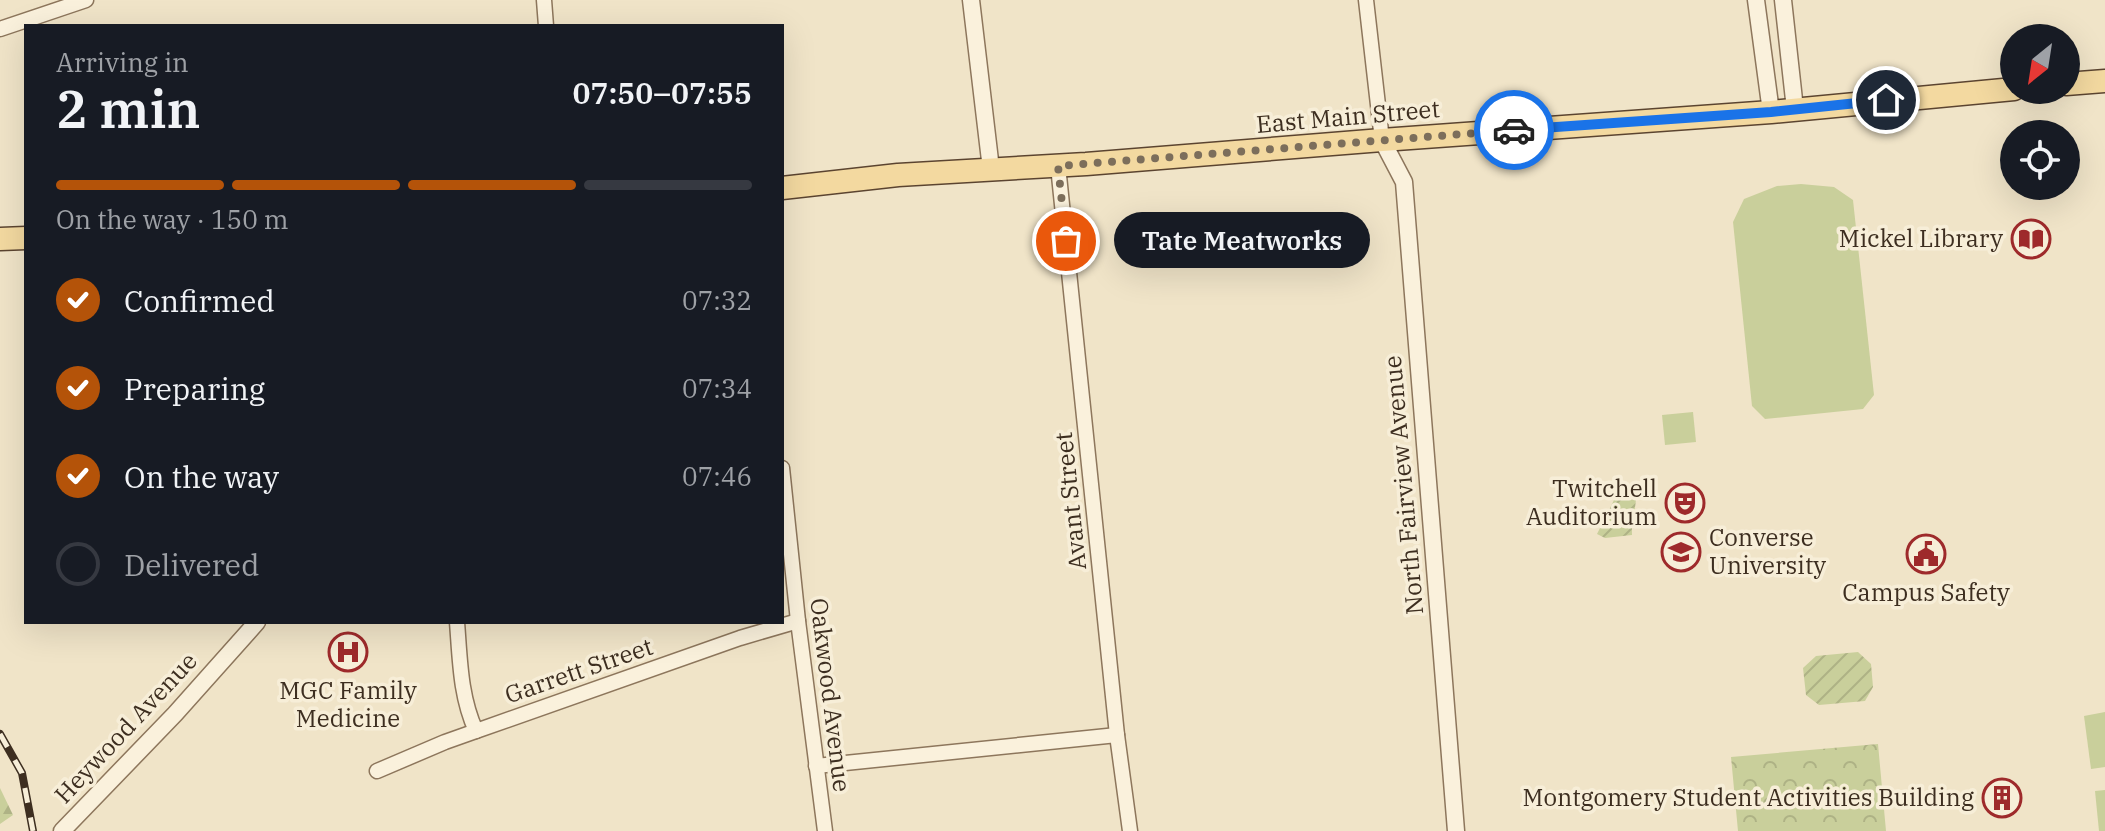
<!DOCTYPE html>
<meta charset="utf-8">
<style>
:root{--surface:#171b24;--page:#242831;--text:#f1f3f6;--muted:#9ea1a6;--line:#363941;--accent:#b45309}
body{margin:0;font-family:"IBM Plex Serif",serif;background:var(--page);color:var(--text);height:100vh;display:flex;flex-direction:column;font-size:30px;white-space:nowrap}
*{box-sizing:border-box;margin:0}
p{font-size:26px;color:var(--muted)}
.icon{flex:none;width:44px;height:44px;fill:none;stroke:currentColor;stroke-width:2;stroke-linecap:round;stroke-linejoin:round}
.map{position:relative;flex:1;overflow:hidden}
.side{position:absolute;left:24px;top:24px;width:760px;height:600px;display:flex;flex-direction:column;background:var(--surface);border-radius:0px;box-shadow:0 8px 32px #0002}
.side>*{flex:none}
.needle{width:52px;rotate:210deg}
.tools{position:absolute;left:2000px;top:24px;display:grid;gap:16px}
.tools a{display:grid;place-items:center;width:80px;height:80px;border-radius:50%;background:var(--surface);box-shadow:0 8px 32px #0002;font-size:40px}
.pin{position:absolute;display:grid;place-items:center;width:68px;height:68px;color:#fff;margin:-34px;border:4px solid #fff;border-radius:50%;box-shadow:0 2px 8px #0007}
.courier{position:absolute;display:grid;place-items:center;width:80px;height:80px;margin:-40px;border:6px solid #1a73e8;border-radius:50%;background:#fff;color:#222;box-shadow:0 2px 10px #0007}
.bubble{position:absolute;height:56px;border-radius:28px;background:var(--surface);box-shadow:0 8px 32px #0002;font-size:26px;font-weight:600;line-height:56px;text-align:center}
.head em{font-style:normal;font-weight:600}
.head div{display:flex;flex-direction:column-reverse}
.head{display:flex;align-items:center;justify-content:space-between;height:136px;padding:0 32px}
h1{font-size:52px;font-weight:600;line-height:60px}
.bar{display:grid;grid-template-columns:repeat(4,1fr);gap:12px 8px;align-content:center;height:96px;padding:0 32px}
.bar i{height:10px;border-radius:6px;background:var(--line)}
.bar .active{background:var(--accent)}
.bar p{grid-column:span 4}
ol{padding:0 32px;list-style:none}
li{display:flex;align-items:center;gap:24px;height:88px}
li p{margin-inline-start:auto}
li .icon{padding:8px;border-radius:50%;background:var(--accent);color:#fff;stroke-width:4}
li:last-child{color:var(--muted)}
li i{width:44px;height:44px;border:4px solid var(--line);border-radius:50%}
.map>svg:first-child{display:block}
.grass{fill:#c9cf9b}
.forest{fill:url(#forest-firs)}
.park{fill:url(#park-crowns)}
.garden{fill:url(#garden-furrows)}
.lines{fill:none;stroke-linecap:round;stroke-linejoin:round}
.minor-casing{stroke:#8d765c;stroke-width:17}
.tertiary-casing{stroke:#8d765c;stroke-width:19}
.primary-casing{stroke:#5b4430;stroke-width:25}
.minor{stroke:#faf1dc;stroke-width:14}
.tertiary{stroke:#faf1dc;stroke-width:16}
.primary{stroke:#f3d9a0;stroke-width:22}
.rail-casing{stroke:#3d2e20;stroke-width:8}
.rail{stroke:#f7eed8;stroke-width:5;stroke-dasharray:15;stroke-linecap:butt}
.done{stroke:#7c6e5b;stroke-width:8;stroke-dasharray:0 14.4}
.route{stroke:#1a73e8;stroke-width:10}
.labels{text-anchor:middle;stroke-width:7;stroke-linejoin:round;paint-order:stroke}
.street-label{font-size:24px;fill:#3d2e20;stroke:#f7eed8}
.poi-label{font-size:24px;fill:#3d2e20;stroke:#f7eed8;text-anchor:end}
</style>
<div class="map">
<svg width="2105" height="831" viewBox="0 0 2105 831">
<defs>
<pattern id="forest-firs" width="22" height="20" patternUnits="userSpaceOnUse" patternTransform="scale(2)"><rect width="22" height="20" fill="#c9cf9b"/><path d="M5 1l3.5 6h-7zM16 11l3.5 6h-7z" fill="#aeb285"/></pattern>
<pattern id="park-crowns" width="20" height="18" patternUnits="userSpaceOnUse" patternTransform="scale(2)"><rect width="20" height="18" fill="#c9cf9b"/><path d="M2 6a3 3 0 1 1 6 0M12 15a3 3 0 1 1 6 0" fill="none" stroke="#aeb285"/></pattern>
<pattern id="garden-furrows" width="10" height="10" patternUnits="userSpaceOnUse" patternTransform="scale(2)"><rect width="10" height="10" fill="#c9cf9b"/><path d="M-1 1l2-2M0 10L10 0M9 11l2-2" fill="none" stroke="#aeb285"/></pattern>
</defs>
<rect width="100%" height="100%" fill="#f0e4c8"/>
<g class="grass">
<path d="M1801,184L1834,187L1853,200L1874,395L1863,409L1765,419L1752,406L1733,222L1744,199L1777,186Z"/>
<path d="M1693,412L1696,442L1665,445L1662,415Z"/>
<path d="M2105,712V767L2091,769L2084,716Z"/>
<path d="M2105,790V831H2099L2095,791Z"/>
</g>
<path class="forest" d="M0,788L13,815L0,824Z"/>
<path class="park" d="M1878,744L1886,831H1738L1731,757Z"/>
<g class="garden">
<path d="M1636,491C1637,508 1631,519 1632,535L1605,538L1597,534L1618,492Z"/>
<path d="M1858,652L1871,664L1873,687L1865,701L1819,705L1806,695L1803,668L1816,656Z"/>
</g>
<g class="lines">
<g class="minor-casing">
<g id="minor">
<path d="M544,0L546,26"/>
<path d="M1366,0L1382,140"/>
<path d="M0,29L86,0"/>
<path d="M1058,166L1117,735L1130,831"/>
<path d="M782,468L798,621L825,831"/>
<path d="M457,622C460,659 460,696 476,731"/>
<path d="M816,766L1117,735"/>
<path d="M377,771L445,742L476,731L740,638L798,621"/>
</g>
</g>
<g class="tertiary-casing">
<g id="tertiary">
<path d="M971,0L991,169"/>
<path d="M1756,0L1771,112"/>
<path d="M1783,0L1795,109"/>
<path d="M1382,140L1404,182L1456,831"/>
<path d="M62,831L175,714L257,622"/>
</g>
</g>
<g class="primary-casing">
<g id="primary">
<path d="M2066,84L2105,81"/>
<path d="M782,188L898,175L1086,164L1382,140L1771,112L2014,89"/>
<path d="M0,239L26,238"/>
</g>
</g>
<use href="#minor" class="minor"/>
<use href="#tertiary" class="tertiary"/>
<use href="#primary" class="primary"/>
<g class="rail-casing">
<path id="rail" d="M0,734L22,773L33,831"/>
</g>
<use href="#rail" class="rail"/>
</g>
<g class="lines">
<path class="done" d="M1066,241L1058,166L1514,130"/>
<path class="route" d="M1514,130L1771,112L1886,100"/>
</g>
<defs>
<g id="library-ring" transform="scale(2)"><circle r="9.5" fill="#f7eed8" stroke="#9e2a2b" stroke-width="1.5"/><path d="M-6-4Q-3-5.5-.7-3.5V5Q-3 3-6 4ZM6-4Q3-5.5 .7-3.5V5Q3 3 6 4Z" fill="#9e2a2b"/></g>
<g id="theatre-ring" transform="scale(2)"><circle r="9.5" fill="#f7eed8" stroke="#9e2a2b" stroke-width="1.5"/><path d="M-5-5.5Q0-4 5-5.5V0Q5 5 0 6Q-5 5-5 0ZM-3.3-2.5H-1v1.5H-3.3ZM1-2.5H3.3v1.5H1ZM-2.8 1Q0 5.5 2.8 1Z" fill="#9e2a2b"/></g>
<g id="university-ring" transform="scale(2)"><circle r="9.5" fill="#f7eed8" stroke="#9e2a2b" stroke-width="1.5"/><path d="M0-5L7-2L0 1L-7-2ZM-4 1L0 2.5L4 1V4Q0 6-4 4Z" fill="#9e2a2b"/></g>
<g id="civic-ring" transform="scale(2)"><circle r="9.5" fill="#f7eed8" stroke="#9e2a2b" stroke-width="1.5"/><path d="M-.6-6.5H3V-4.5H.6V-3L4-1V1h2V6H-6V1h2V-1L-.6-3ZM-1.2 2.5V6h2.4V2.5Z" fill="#9e2a2b"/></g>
<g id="hospital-ring" transform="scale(2)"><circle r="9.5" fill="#f7eed8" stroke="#9e2a2b" stroke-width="1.5"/><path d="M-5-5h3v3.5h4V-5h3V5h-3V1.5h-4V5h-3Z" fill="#9e2a2b"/></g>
<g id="building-ring" transform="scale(2)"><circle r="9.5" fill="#f7eed8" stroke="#9e2a2b" stroke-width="1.5"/><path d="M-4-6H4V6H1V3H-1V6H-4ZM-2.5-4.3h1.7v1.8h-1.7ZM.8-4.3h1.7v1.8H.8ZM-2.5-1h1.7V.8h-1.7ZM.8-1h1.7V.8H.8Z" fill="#9e2a2b"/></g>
</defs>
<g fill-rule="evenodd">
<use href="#library-ring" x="2031" y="239"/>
<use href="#theatre-ring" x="1685" y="503"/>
<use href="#university-ring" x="1681" y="552"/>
<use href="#civic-ring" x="1926" y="554"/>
<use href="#hospital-ring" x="348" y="652"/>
<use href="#building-ring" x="2002" y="798"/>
</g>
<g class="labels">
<g class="street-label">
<text transform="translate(1348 117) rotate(-5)" y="8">East Main Street</text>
<text transform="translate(1404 485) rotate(-95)" y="8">North Fairview Avenue</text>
<text transform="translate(1071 501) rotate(-96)" y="8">Avant Street</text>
<text transform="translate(579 671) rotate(-19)" y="8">Garrett Street</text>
<text transform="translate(830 695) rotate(83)" y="8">Oakwood Avenue</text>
<text transform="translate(126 728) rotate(-47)" y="8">Heywood Avenue</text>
</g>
<g class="poi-label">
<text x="2003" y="247">Mickel Library</text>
<text x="1657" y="497">Twitchell<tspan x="1657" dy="28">Auditorium</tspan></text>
<text x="1709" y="546" text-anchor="start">Converse<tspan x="1709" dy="28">University</tspan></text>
<text x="1926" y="601" text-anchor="middle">Campus Safety</text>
<text x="348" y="699" text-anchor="middle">MGC Family<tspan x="348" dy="28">Medicine</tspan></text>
<text x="1974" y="806">Montgomery Student Activities Building</text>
</g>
</g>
</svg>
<div class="tools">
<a><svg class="needle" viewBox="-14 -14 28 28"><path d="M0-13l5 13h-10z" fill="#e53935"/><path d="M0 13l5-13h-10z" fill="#9ea1a6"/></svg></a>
<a><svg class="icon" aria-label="locate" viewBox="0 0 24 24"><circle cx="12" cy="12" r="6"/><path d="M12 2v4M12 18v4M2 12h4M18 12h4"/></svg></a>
</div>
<div class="pin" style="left:1066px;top:241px;background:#ea580c"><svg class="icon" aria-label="bag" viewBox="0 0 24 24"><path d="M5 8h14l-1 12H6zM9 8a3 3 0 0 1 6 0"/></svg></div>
<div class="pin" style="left:1886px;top:100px;background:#1f2937"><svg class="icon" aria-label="home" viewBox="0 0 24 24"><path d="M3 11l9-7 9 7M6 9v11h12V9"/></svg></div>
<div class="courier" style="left:1514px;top:130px"><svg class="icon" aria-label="car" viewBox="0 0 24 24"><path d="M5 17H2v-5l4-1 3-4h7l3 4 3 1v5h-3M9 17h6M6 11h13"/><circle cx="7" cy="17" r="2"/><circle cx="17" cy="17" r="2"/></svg></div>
<div class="bubble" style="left:1114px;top:212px;width:256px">Tate Meatworks</div>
<section class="side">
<div class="head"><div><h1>2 min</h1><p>Arriving in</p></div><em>07:50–07:55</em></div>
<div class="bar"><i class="active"></i><i class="active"></i><i class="active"></i><i></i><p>On the way · 150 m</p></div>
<ol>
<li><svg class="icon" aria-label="check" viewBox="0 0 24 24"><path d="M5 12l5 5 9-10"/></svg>Confirmed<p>07:32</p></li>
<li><svg class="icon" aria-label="check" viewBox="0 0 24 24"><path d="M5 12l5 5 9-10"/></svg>Preparing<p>07:34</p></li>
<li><svg class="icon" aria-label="check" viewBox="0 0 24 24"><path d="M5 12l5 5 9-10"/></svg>On the way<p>07:46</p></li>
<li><i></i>Delivered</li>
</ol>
</section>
</div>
